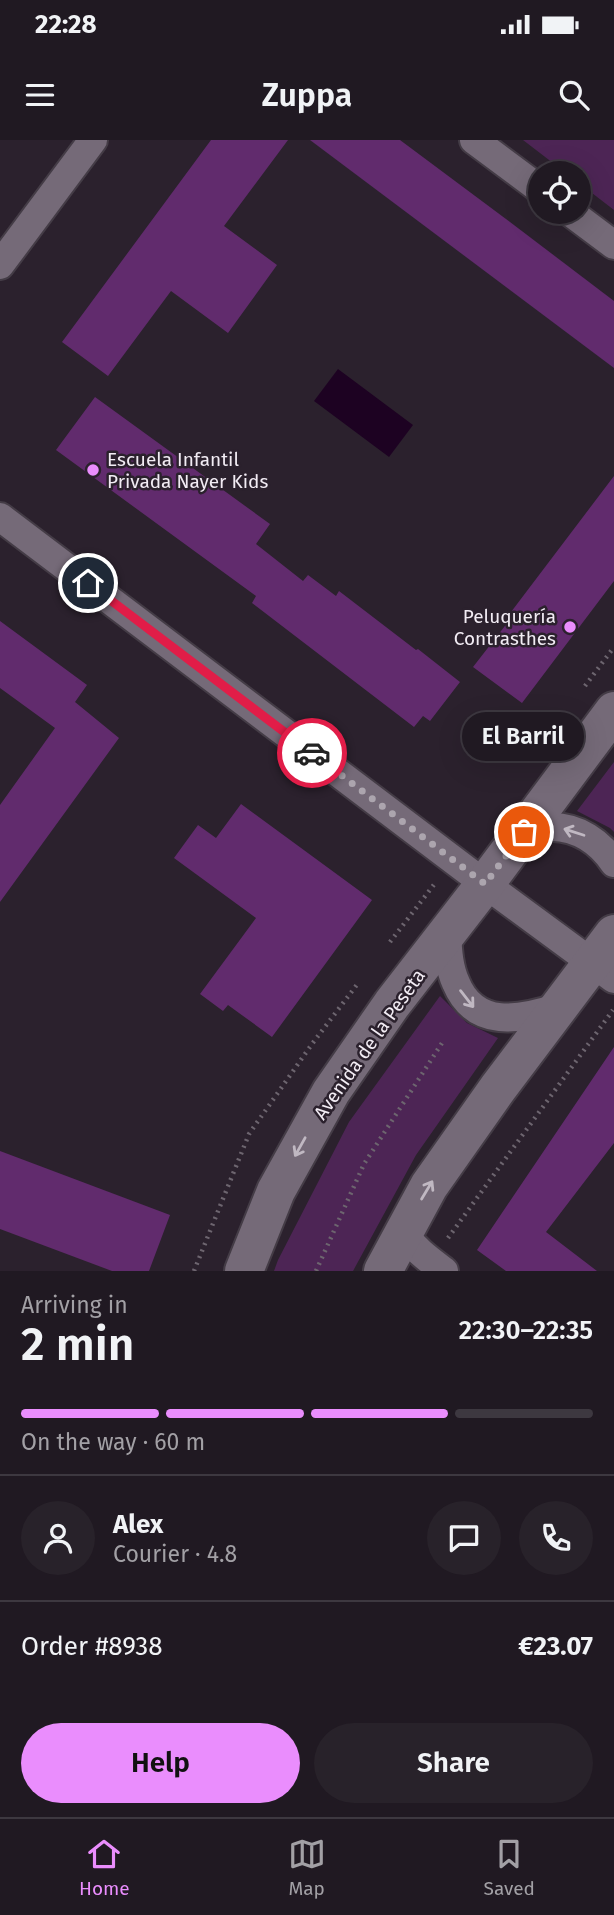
<!DOCTYPE html>
<meta charset="utf-8">
<style>
:root{--surface:#201922;--page:#28222a;--text:#f1f3f6;--muted:#a2a0a5;--line:#3d3840;--accent:#ea8dfd}
body{margin:0;font-family:"Fira Sans",sans-serif;background:var(--page);color:var(--text);height:100vh;display:flex;flex-direction:column;font-size:26px;white-space:nowrap}
*{box-sizing:border-box;margin:0}
p{font-size:23px;color:var(--muted)}
.icon{flex:none;width:38px;height:38px;fill:none;stroke:currentColor;stroke-width:2;stroke-linecap:round;stroke-linejoin:round}
.map{position:relative;height:1131px;overflow:hidden}
.side{display:flex;flex-direction:column;background:var(--surface);flex:1}
.side>*{flex:none}
.controls{position:absolute;left:528px;top:21px;display:grid;gap:14px}
.controls a{display:grid;place-items:center;width:63px;height:63px;border-radius:50%;background:var(--surface);box-shadow:0 7px 28px #0002,0 0 0 2px var(--line);font-size:35px}
.pin{position:absolute;display:grid;place-items:center;width:60px;height:60px;color:#fff;margin:-30px;border:4px solid #fff;border-radius:50%;box-shadow:0 2px 7px #0007}
.courier{position:absolute;display:grid;place-items:center;width:70px;height:70px;margin:-35px;border:5px solid #e11d48;border-radius:50%;background:#fff;color:#222;box-shadow:0 2px 9px #0007}
.bubble{position:absolute;height:49px;border-radius:24px;background:var(--surface);box-shadow:0 7px 28px #0002,0 0 0 2px var(--line);font-size:23px;font-weight:600;line-height:49px;text-align:center}
.headline em{font-style:normal;font-weight:600}
.headline div{display:flex;flex-direction:column-reverse}
.headline{display:flex;align-items:center;justify-content:space-between;height:119px;padding:0 21px}
h1{font-size:46px;font-weight:600;line-height:52px}
.bar{display:grid;grid-template-columns:repeat(4,1fr);gap:10px 7px;align-content:center;height:84px;padding:0 21px}
.bar i{height:9px;border-radius:5px;background:var(--line)}
.bar .selected{background:var(--accent)}
.bar p{grid-column:span 4}
.line{display:flex;align-items:center;gap:18px;padding:0 21px;border-top:2px solid var(--line)}
.line div{flex:1}
.round{display:grid;place-items:center;flex:none;width:74px;height:74px;border-radius:37px;background:var(--page)}
.button{display:flex;gap:14px;margin-top:auto;padding:14px 21px}
.button a{flex:1;height:80px;border-radius:42px;background:var(--accent);color:#111;font-size:28px;font-weight:600;line-height:80px;text-align:center}
.button a+a{background:var(--page);color:var(--text)}
.status{display:flex;justify-content:space-between;align-items:center;height:49px;padding:0 35px;background:var(--surface);direction:ltr}
.status svg{height:19px;fill:currentColor}
header{display:flex;justify-content:space-between;align-items:center;height:91px;padding:0 21px;background:var(--surface);font-size:32px;font-weight:600}
.tab-bar{display:flex;justify-content:space-around;align-items:center;height:98px;border-top:2px solid var(--line);background:var(--surface);font-size:19px;color:var(--muted)}
.tab-bar a{display:grid;justify-items:center;gap:4px}
.tab-bar .selected{color:var(--accent)}
.map>svg:first-child{display:block}
.green{fill:#4d2555}
.water{fill:#1d0222}
.building{fill:#612b6d}
.lines{fill:none;stroke-linecap:round;stroke-linejoin:round}
.street-casing{stroke:#443c46;stroke-width:32}
.secondary-casing{stroke:#443c46;stroke-width:42}
.path{stroke:#6d656f;stroke-width:4.5;stroke-dasharray:2 5;stroke-linecap:butt}
.street{stroke:#756a78;stroke-width:28}
.secondary{stroke:#756a78;stroke-width:38}
.oneway{stroke:#c0b8c2}
.done{stroke:#aca5ae;stroke-width:7;stroke-dasharray:0 12.6}
.route{stroke:#e11d48;stroke-width:9}
.poi-dot{fill:#ea8dfd;stroke:#2b212d;stroke-width:2.5}
.labels{text-anchor:middle;stroke-width:5;stroke-linejoin:round;paint-order:stroke}
.poi-label{font-size:19px;fill:#f2ecf4;stroke:#2b212d;text-anchor:start}
.street-label{font-size:19px;fill:#f2ecf4;stroke:#2b212d}
</style>
<div class="status"><b>22:28</b><svg viewBox="0 0 49 12"><path d="M0 12V9h3v3zM5 12V6h3v6zM10 12V3h3v9zM15 12V0h3v12zM26 1h20v11H26zM47 4h2v5h-2z"/></svg></div>
<header><svg class="icon" aria-label="menu" viewBox="0 0 24 24"><path d="M4 6h16M4 12h16M4 18h16"/></svg>Zuppa<svg class="icon" aria-label="search" viewBox="0 0 24 24"><circle cx="10" cy="10" r="6"/><path d="M15 15l6 6"/></svg></header>
<div class="map">
<svg width="614" height="1131" viewBox="0 0 614 1131">
<rect width="100%" height="100%" fill="#2b212d"/>
<g class="green">
<path d="M523,0H614V70L579,43V33H566Z"/>
<path d="M614,622V692L610,688L577,671Z"/>
<path d="M440,856L467,883L498,898L416,1015L353,1131H274L278,1120L349,982Z"/>
</g>
<path class="water" d="M338,229L413,285L389,317L314,261Z"/>
<g class="building">
<path d="M211,0H288L224,86L277,125L228,193L171,151L108,236L62,202Z"/>
<path d="M310,0H400L510,82L614,161V228Z"/>
<path d="M95,257L270,384L256,404L303,441L308,435L336,456L339,451L416,510L418,509L460,542L430,581L423,576L414,587L252,463L256,456L56,310Z"/>
<path d="M614,336V441L522,563L473,527L508,482L505,480Z"/>
<path d="M0,481L87,545L75,562L119,598L0,762V665L55,588L0,548Z"/>
<path d="M241,664L372,760L272,897L228,865L223,871L200,854L256,778L174,718L198,685L216,698Z"/>
<path d="M614,907V1003L546,1092L597,1131H506L477,1110Z"/>
<path d="M0,1011L170,1075L149,1131H112L0,1089Z"/>
</g>
<g class="lines">
<g class="street-casing">
<g id="street">
<path d="M474,0L541,50"/>
<path d="M570,72L614,105"/>
<path d="M0,125L93,0"/>
<path d="M0,377L485,744L614,839"/>
<path d="M524,692C533,690 543,687 552,687C578,687 600,702 614,723"/>
<path d="M447,795C448,811 449,828 456,843C475,889 520,880 559,867"/>
<path d="M403,1092C414,1109 428,1119 444,1131"/>
</g>
</g>
<g class="secondary-casing">
<g id="secondary">
<path d="M244,1131L276,1051L331,952L392,864L485,744L614,571"/>
<path d="M383,1131L429,1046L498,948L614,794"/>
</g>
</g>
<g class="path">
<path d="M585,546L614,507"/>
<path d="M390,802L436,742"/>
<path d="M448,1098L613,870"/>
<path d="M194,1131L249,994L312,904L359,842"/>
<path d="M316,1131L364,1024L442,903"/>
</g>
<use href="#street" class="street"/>
<use href="#secondary" class="secondary"/>
</g>
<defs><path id="oneway-shaft" d="M-6 0H5M1.5-3L5.5 0L1.5 3" fill="none" stroke-width="1.6" stroke-linecap="round" stroke-linejoin="round" transform="scale(1.75)"/></defs>
<g class="oneway">
<use href="#oneway-shaft" transform="translate(574 692) rotate(-162)"/>
<use href="#oneway-shaft" transform="translate(467 859) rotate(52)"/>
<use href="#oneway-shaft" transform="translate(300 1007) rotate(119)"/>
<use href="#oneway-shaft" transform="translate(427 1050) rotate(-59)"/>
</g>
<g class="lines">
<path class="done" d="M312,613L485,744L524,692"/>
<path class="route" d="M88,443L312,613"/>
</g>
<g class="poi-dot">
<circle cx="93" cy="330" r="7"/>
<circle cx="570" cy="487" r="7"/>
</g>
<g class="labels">
<g class="poi-label">
<text x="107" y="326">Escuela Infantil<tspan x="107" dy="22">Privada Nayer Kids</tspan></text>
<text x="556" y="483" text-anchor="end">Peluquería<tspan x="556" dy="22">Contrasthes</tspan></text>
</g>
<g class="street-label">
<text transform="translate(369 904) rotate(-55)" y="7">Avenida de la Peseta</text>
</g>
</g>
</svg>
<div class="controls">
<a><svg class="icon" aria-label="locate" viewBox="0 0 24 24"><circle cx="12" cy="12" r="6"/><path d="M12 2v4M12 18v4M2 12h4M18 12h4"/></svg></a>
</div>
<div class="pin" style="left:524px;top:692px;background:#ea580c"><svg class="icon" aria-label="bag" viewBox="0 0 24 24"><path d="M5 8h14l-1 12H6zM9 8a3 3 0 0 1 6 0"/></svg></div>
<div class="pin" style="left:88px;top:443px;background:#1f2937"><svg class="icon" aria-label="home" viewBox="0 0 24 24"><path d="M3 11l9-7 9 7M6 9v11h12V9"/></svg></div>
<div class="courier" style="left:312px;top:613px"><svg class="icon" aria-label="car" viewBox="0 0 24 24"><path d="M5 17H2v-5l4-1 3-4h7l3 4 3 1v5h-3M9 17h6M6 11h13"/><circle cx="7" cy="17" r="2"/><circle cx="17" cy="17" r="2"/></svg></div>
<div class="bubble" style="left:462px;top:572px;width:122px">El Barril</div>
</div>
<section class="side">
<div class="headline"><div><h1>2 min</h1><p>Arriving in</p></div><em>22:30–22:35</em></div>
<div class="bar"><i class="selected"></i><i class="selected"></i><i class="selected"></i><i></i><p>On the way · 60 m</p></div>
<div class="line" style="height:126px"><a class="round"><svg class="icon" aria-label="person" viewBox="0 0 24 24"><circle cx="12" cy="8" r="4"/><path d="M4 21q1-7 8-7t8 7"/></svg></a><div><b>Alex</b><p>Courier · 4.8</p></div><a class="round"><svg class="icon" aria-label="chat" viewBox="0 0 24 24"><path d="M4 5h16v11H9l-5 4z"/></svg></a><a class="round"><svg class="icon" aria-label="phone" viewBox="0 0 24 24"><path d="M5 4h4l2 5-3 2q2 4 5 5l2-3 5 2v4C11 20 4 13 5 4z"/></svg></a></div>
<div class="line" style="height:91px"><div>Order #8938</div><b>€23.07</b></div>
<div class="button"><a>Help</a><a>Share</a></div>
</section>
<nav class="tab-bar">
<a class="selected"><svg class="icon" aria-label="home" viewBox="0 0 24 24"><path d="M3 11l9-7 9 7M6 9v11h12V9"/></svg>Home</a>
<a><svg class="icon" aria-label="map" viewBox="0 0 24 24"><path d="M3 6l6-2 6 2 6-2v14l-6 2-6-2-6 2zM9 4v14M15 6v14"/></svg>Map</a>
<a><svg class="icon" aria-label="saved" viewBox="0 0 24 24"><path d="M7 4h10v16l-5-4-5 4z"/></svg>Saved</a>
</nav>
